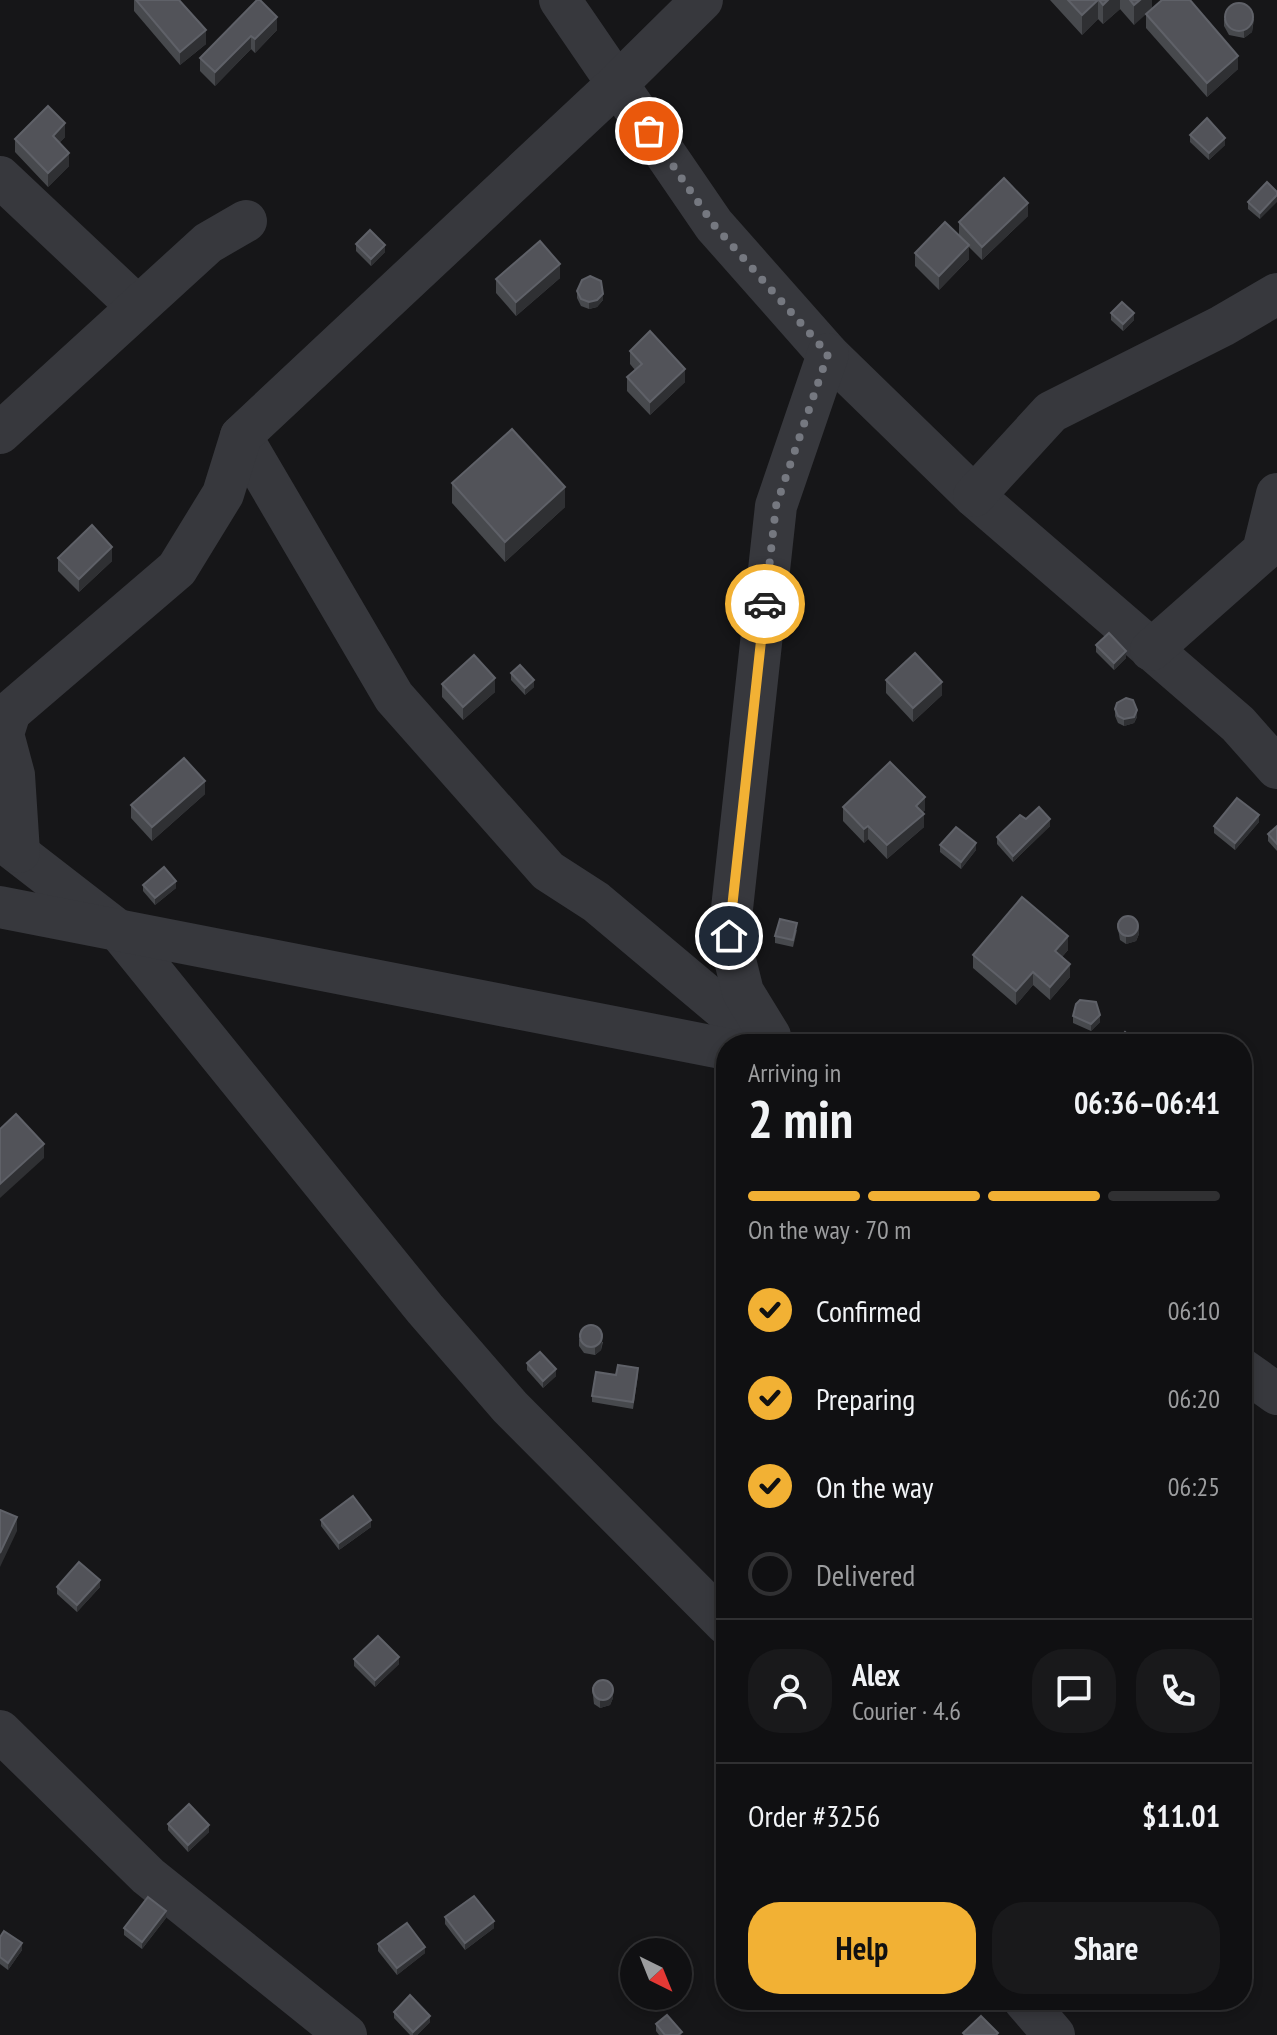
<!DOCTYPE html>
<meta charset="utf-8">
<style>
:root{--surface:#101012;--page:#19191b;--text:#f1f3f6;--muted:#9c9d9f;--line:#303032;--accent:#f2b134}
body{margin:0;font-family:"PT Sans Narrow",sans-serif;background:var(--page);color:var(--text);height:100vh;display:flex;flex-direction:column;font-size:30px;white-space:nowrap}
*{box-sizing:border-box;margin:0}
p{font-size:26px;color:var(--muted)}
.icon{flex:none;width:44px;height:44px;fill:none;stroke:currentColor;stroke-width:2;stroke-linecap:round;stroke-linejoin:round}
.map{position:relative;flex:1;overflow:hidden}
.details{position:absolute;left:716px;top:1034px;width:536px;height:976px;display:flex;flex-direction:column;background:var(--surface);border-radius:32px;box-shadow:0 4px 12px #0003,0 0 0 2px var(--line)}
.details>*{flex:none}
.needle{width:52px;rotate:137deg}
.tools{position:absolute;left:620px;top:1938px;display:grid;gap:16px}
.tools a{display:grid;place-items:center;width:72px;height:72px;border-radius:50%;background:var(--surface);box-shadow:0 4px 12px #0003,0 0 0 2px var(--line);font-size:40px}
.pin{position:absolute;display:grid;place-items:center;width:68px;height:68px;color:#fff;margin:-34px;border:4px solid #fff;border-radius:50%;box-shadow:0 2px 8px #0007}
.courier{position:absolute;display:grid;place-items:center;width:80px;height:80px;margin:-40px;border:6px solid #f2b134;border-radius:50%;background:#fff;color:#222;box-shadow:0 2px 10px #0007}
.summary em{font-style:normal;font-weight:800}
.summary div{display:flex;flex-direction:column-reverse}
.summary{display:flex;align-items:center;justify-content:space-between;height:136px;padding:0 32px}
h1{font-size:52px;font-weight:800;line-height:60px}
.bar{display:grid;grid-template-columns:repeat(4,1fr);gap:12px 8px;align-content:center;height:96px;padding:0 32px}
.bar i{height:10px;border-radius:6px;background:var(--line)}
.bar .on{background:var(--accent)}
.bar p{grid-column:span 4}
.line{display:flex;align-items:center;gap:20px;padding:0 32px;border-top:2px solid var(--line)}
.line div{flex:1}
.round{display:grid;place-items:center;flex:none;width:84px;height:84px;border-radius:32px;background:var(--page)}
ol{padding:0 32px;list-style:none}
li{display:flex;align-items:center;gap:24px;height:88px}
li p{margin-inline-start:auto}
li .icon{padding:8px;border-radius:50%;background:var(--accent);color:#111;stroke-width:4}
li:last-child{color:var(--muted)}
li i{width:44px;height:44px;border:4px solid var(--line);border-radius:50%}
.action{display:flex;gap:16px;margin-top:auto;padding:16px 32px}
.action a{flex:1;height:92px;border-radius:32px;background:var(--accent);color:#111;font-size:32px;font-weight:800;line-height:92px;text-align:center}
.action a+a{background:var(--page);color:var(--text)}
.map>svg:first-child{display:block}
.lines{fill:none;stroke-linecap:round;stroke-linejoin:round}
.minor{stroke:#37383d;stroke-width:42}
.wall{fill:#47494d}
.shaded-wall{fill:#2f3033}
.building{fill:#525359;stroke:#5f6168;stroke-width:2}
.done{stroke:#757880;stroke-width:8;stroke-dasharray:0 14.4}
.route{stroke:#f2b134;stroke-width:10}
</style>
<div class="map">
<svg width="1277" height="2035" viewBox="0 0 1277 2035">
<rect width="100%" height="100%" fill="#161618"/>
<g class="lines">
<g class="minor">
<path d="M560,0L714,225L828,354L974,496L1238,724L1277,768"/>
<path d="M0,177L137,306"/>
<path d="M0,433L208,243L246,221"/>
<path d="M241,436L394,697L548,871L596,902L765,1044"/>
<path d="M974,496L1051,412L1222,326L1277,294"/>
<path d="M1151,650L1263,551L1277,494"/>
<path d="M0,839L120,932L425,1309L510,1407L726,1624"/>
<path d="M19,852L14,775L3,734L10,712L177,569L223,494L241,436L617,84L702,0"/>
<path d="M0,907L726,1049"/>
<path d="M770,1036L743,992L729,936L776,506L828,354"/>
<path d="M1242,1369L1277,1394"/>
<path d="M0,1731L148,1876L346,2035"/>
<path d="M1024,2000L1054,2035"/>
</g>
</g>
<g class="wall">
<path d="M134,0H179L206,44L180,65L134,11Z"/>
<path d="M257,0L277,30L255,53L251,49L215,86L200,71V58Z"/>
<path d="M1050,0H1152L1134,25L1120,9L1103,24L1098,19L1082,35Z"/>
<path d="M1146,14L1238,69L1207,97L1146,28Z"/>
<path d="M1224,19H1254L1252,32L1244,38L1229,35L1224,26Z"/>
<path d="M1190,135L1225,145L1209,160L1190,142Z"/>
<path d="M65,137L59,143L69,166L48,187L15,152V139Z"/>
<path d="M1267,182L1260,219L1248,209V202Z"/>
<path d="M1028,216L982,260L969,247V259L939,290L915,266V253L959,235V222Z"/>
<path d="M356,244L385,252L371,266L356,251Z"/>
<path d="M560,278L516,316L496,293V279Z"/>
<path d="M577,291L603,300L597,307L589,309L581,306L577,298Z"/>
<path d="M1111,313L1134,320L1123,331L1111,320Z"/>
<path d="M630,351L685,382L650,415L627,391V377L635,370L630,364Z"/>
<path d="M452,483L565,507L505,562L452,503Z"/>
<path d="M58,558L112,561L79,592L58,571Z"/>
<path d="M1096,645L1126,658L1114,670L1096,652Z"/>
<path d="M511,673L534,687L525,695L511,680Z"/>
<path d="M886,680L942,695L913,722L886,693Z"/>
<path d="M442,684L495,692L463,720L442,697Z"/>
<path d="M1115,709L1137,717L1134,723L1124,726L1118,723L1115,716Z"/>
<path d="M205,794L152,841L131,818V805Z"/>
<path d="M843,807L925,810L923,812L924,827L887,859L868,839L864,843L843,821Z"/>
<path d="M1026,819L1050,826L1013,862L997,844V837Z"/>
<path d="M1259,822L1235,850L1214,833V826Z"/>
<path d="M1277,826V851L1268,841V834Z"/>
<path d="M940,845L976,850L961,869L940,852Z"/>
<path d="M143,885L176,888L155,905L143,891Z"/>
<path d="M1117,923L1139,934L1136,941L1126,944L1120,940Z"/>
<path d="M797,930L793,947L775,943V936Z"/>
<path d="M1068,950L1062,957L1070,977L1050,1000L1033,985L1016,1005L973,968V955Z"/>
<path d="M1073,1016L1100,1022L1091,1031L1073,1023Z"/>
<path d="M579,1339L603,1342L601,1350L595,1355L584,1353L579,1346Z"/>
<path d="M527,1363L556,1376L543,1388L527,1370Z"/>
<path d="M616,1375H638L633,1409L592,1402V1396Z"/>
<path d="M321,1520L371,1527L339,1550L321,1526Z"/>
<path d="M57,1587H100L77,1612L57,1594Z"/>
<path d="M354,1659L399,1664L375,1687L354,1666Z"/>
<path d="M592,1687L613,1698L610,1705L600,1708L594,1704Z"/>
<path d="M168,1824L209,1832L188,1852L168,1830Z"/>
<path d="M445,1917L494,1928L465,1950L445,1924Z"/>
<path d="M166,1918L142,1949L124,1935V1928Z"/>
<path d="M0,1937L22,1950L8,1970L0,1964Z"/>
<path d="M378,1944L425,1953L397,1975L378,1951Z"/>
<path d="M394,2012L430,2022L417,2035H410L394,2018Z"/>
<path d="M656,2024L682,2035H659L656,2031Z"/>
</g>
<g class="shaded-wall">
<path d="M1098,0V19L1082,35V15Z"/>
<path d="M1108,0H1120V9L1103,24V5Z"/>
<path d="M1140,0H1152V9L1134,25V5Z"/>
<path d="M1254,12L1252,32L1244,38V31Z"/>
<path d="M277,17V30L255,53V39Z"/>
<path d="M206,30V44L180,65V52Z"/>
<path d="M251,36V49L215,86V72Z"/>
<path d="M1238,56V69L1207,97V83Z"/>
<path d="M65,123V137L53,149V136Z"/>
<path d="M1225,138V145L1209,160V153Z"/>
<path d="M69,153V166L48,187V173Z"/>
<path d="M1277,195V202L1260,219V213Z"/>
<path d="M1028,203V216L982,260V247Z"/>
<path d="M385,245V252L371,266V259Z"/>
<path d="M969,245V259L939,290V276Z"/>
<path d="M560,264V278L516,316V302Z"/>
<path d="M603,294V300L597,307L589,309V302Z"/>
<path d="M1134,313V320L1123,331V324Z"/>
<path d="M685,369V382L650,415V402Z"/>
<path d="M565,487V507L505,562V542Z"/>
<path d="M112,547V561L79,592V579Z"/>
<path d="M1126,651V658L1114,670V663Z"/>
<path d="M495,678V692L463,720V707Z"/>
<path d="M534,680V687L525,695V688Z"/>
<path d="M942,682V695L913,722V708Z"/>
<path d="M1137,710V717L1134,723L1124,726V719Z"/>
<path d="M205,781V794L152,841V827Z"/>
<path d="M925,797V810L916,819V806Z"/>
<path d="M924,814V827L887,859V845Z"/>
<path d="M1259,815V822L1235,850V843Z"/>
<path d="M1050,819V826L1013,862V856Z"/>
<path d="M868,826V839L864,843V829Z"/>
<path d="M976,843V850L961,869V862Z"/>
<path d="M176,881V888L155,905V898Z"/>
<path d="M1139,927V934L1136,941L1126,944V937Z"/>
<path d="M1068,936V950L1055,965V951Z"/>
<path d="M1070,964V977L1050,1000V987Z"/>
<path d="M1033,972V985L1016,1005V991Z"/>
<path d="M1100,1015V1022L1091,1031V1024Z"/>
<path d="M44,1144V1158L0,1198V1184Z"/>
<path d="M603,1335L601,1350L595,1355V1348Z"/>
<path d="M556,1369V1376L543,1388V1381Z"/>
<path d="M17,1517V1531L0,1567V1553Z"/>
<path d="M371,1520V1527L339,1550V1543Z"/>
<path d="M100,1580V1587L77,1612V1605Z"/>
<path d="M399,1657V1664L375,1687V1680Z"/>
<path d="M613,1691V1698L610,1705L600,1708V1701Z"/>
<path d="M209,1825V1832L188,1852V1845Z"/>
<path d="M166,1911V1918L142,1949V1942Z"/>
<path d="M494,1921V1928L465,1950V1943Z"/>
<path d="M22,1943V1950L8,1970V1963Z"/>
<path d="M425,1947V1953L397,1975V1968Z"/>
<path d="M430,2016V2022L417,2035H413V2032Z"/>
</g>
<g class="building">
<path d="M136,0H179L206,30L180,52Z"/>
<path d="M257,0H260L277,17L255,39L251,36L215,72L200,58Z"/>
<path d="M1068,0H1098L1082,15Z"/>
<path d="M1099,0H1108L1103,5Z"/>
<path d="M1130,0H1140L1134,5Z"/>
<path d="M1162,0H1190L1238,56L1207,83L1146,14Z"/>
<circle cx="1239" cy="17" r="14"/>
<path d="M48,106L65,123L53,136L69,153L48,173L15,139Z"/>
<path d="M1207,118L1225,138L1209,153L1190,135Z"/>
<path d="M1004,178L1028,203L982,247L959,222Z"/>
<path d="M1267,182L1277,192V195L1260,213L1248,202Z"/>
<path d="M945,222L969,245L939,276L915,253Z"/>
<path d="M370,230L385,245L371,259L356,244Z"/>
<path d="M540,241L560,264L516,302L496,279Z"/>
<path d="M590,276L601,281L603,294L597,300L589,302L581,299L577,291L582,280Z"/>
<path d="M1122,302L1134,313L1123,324L1111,313Z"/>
<path d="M650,331L685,369L650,402L627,377L642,364L630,351Z"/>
<path d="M512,429L565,487L505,542L452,483Z"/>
<path d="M92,525L112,547L79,579L58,558Z"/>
<path d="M1109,633L1126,651L1114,663L1096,645Z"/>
<path d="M915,653L942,682L913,708L886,680Z"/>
<path d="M474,655L495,678L463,707L442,684Z"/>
<path d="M520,665L534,680L525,688L511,673Z"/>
<path d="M1126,698L1133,700L1137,710L1134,717L1124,719L1118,716L1115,709L1117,703Z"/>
<path d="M184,758L205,781L152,827L131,805Z"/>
<path d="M890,762L925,797L916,806L924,814L887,845L868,826L864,829L843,807Z"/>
<path d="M1237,798L1259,815L1235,843L1214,826Z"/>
<path d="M1039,807L1050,819L1013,856L997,837L1020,815L1026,819Z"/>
<path d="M1277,826V844L1268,834Z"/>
<path d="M956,827L976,843L961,862L940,845Z"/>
<path d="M164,867L176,881L155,898L143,885Z"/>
<path d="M1022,897L1068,936L1055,951L1070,964L1050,987L1033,972L1016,991L973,955Z"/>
<circle cx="1128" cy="926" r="10"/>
<path d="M780,919L797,923L793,940L775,936Z"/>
<path d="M1080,1000L1096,1002L1100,1015L1091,1024L1073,1016L1076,1004Z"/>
<path d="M1125,1032L1133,1040L1130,1044H1116Z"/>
<path d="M16,1114L44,1144L0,1184V1129Z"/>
<circle cx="591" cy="1336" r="11"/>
<path d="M540,1352L556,1369L543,1381L527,1363Z"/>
<path d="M618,1365L638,1368L633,1402L592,1396L596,1372L616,1375Z"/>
<path d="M353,1496L371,1520L339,1543L321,1520Z"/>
<path d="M0,1510L17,1517L0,1553Z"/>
<path d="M79,1562L100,1580L77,1605L57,1587Z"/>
<path d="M378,1636L399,1657L375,1680L354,1659Z"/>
<circle cx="603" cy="1690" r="10"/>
<path d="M189,1804L209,1825L188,1845L168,1824Z"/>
<path d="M474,1896L494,1921L465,1943L445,1917Z"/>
<path d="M148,1897L166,1911L142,1942L124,1928Z"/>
<path d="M407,1923L425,1947L397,1968L378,1944Z"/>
<path d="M4,1931L22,1943L8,1963L0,1957V1937Z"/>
<path d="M410,1995L430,2016L413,2032L394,2012Z"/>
<path d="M667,2015L682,2032L678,2035H665L656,2024Z"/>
<path d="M981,2016L998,2033L996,2035H965L963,2033Z"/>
</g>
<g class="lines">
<path class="done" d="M649,131L714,225L828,354L776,506L765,604"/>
<path class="route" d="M729,936L765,604"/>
</g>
</svg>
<div class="tools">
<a><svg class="needle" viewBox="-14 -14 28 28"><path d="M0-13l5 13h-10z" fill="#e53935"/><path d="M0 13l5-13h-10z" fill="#9c9d9f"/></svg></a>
</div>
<div class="pin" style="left:649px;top:131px;background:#ea580c"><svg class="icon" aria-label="bag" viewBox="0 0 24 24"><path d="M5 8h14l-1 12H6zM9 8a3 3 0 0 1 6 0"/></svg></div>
<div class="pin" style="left:729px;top:936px;background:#1f2937"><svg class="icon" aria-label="home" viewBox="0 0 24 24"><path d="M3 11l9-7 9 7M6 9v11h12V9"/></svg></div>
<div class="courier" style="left:765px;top:604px"><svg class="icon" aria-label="car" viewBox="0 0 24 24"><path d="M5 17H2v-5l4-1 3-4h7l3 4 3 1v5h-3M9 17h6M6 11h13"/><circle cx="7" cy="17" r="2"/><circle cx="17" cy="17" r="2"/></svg></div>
<section class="details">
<div class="summary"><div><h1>2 min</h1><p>Arriving in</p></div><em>06:36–06:41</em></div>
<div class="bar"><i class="on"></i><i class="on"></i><i class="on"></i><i></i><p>On the way · 70 m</p></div>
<ol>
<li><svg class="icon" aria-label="check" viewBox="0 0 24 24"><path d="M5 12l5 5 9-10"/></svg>Confirmed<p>06:10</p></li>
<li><svg class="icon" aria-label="check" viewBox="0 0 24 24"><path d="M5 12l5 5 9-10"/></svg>Preparing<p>06:20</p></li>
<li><svg class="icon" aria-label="check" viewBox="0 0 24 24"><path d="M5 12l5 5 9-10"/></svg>On the way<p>06:25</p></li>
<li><i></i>Delivered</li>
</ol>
<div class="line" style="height:144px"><a class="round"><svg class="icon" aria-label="person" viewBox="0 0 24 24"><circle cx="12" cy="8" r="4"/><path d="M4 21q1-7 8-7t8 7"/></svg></a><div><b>Alex</b><p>Courier · 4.6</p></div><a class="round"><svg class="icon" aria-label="chat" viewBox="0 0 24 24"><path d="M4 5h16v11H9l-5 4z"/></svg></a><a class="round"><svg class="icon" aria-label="phone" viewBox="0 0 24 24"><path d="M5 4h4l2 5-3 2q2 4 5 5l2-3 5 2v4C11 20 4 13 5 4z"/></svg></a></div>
<div class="line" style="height:104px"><div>Order #3256</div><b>$11.01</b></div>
<div class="action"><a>Help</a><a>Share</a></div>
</section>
</div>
